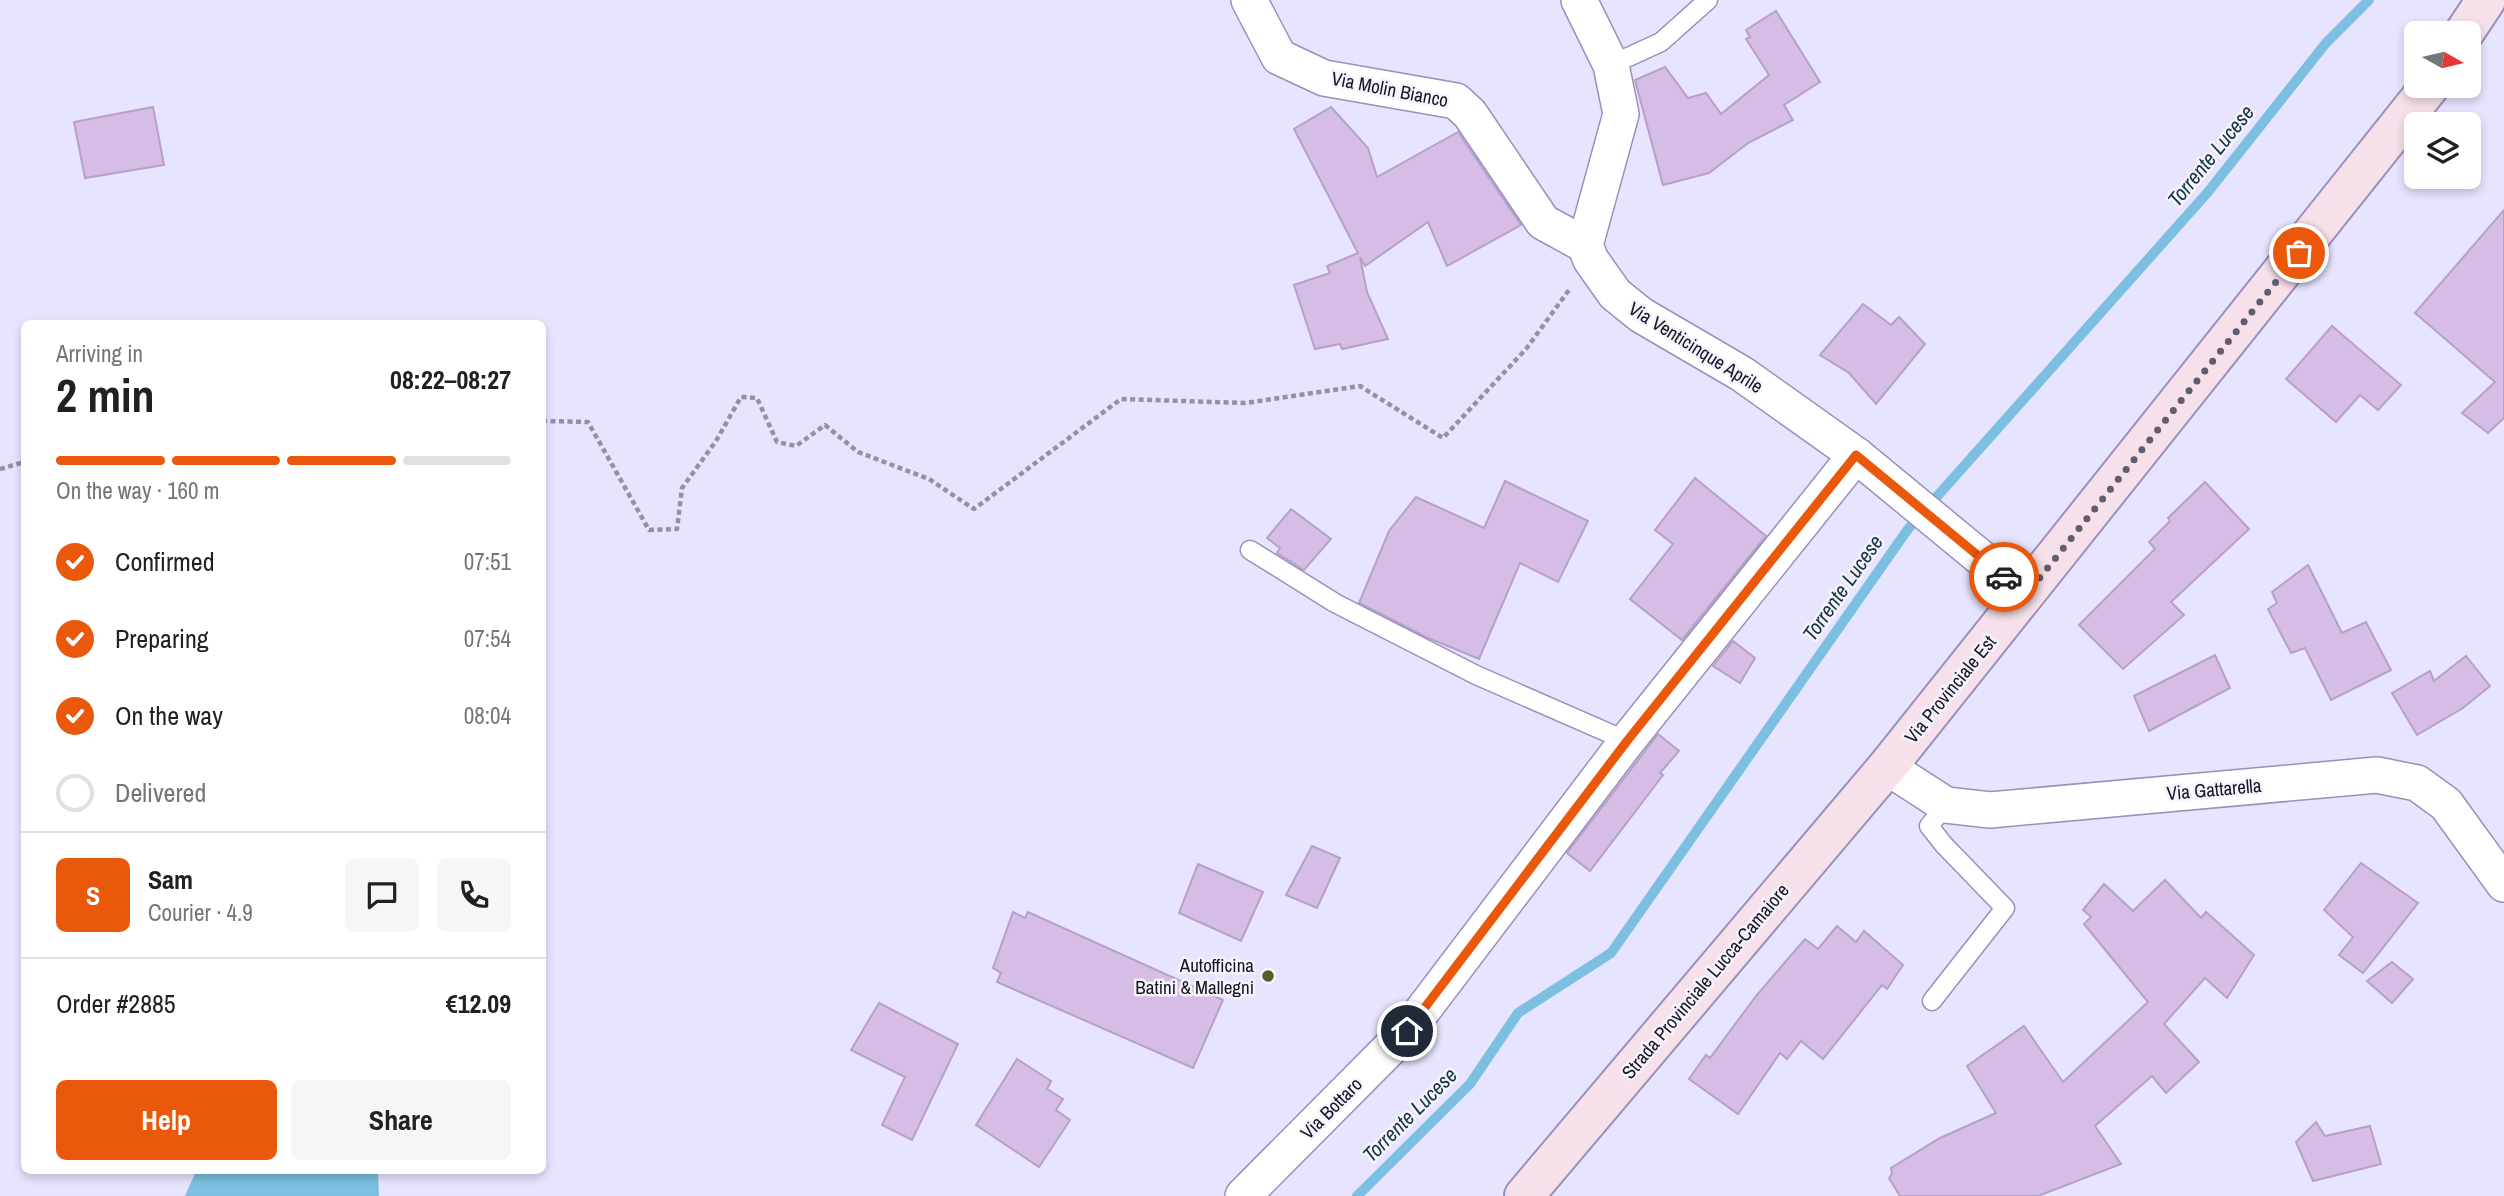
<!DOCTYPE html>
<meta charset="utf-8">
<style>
:root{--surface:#fff;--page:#f6f6f6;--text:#202124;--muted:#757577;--line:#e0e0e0;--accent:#ea580c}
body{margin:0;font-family:"Archivo Narrow",sans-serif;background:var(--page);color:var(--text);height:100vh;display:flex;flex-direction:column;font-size:26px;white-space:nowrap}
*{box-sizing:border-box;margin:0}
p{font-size:23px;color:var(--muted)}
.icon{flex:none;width:38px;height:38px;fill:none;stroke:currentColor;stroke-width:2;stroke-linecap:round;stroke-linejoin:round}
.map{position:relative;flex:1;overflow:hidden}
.sheet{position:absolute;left:21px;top:320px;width:525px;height:854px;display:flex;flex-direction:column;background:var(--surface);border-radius:10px;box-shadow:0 4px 10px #0003}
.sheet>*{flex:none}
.needle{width:46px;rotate:98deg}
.controls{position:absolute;left:2404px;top:21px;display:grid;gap:14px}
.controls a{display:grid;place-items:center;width:77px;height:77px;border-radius:10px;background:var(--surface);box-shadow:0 4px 10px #0003;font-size:35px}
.pin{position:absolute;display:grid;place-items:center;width:60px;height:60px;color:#fff;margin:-30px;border:4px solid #fff;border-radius:50%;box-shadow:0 2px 7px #0007}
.courier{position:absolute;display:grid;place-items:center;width:70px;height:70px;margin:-35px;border:5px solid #ea580c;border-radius:50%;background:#fff;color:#222;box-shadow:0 2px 9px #0007}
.head em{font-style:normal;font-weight:800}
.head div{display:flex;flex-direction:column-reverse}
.head{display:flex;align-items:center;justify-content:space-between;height:119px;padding:0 35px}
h1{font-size:46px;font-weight:800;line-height:52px}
.bar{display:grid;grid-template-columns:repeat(4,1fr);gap:10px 7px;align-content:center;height:84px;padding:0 35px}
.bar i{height:9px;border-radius:5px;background:var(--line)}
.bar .selected{background:var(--accent)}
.bar p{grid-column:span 4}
.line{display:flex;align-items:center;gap:18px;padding:0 35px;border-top:2px solid var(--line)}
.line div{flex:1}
.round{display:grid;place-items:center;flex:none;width:74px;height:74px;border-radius:10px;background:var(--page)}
ol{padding:0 35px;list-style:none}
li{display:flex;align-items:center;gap:21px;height:77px}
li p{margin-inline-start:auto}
li .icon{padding:7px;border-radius:50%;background:var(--accent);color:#fff;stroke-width:4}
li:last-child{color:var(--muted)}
li i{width:38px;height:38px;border:4px solid var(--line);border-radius:50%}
.action{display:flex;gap:14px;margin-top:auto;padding:14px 35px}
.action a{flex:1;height:80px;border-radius:10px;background:var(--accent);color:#fff;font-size:28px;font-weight:800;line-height:80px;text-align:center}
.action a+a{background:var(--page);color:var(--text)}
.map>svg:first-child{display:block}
.water{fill:#7dbfe0}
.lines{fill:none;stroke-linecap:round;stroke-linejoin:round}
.stream{stroke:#7dbfe0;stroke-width:10}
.building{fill:#d5bde6;stroke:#b7a0c8;stroke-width:2}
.service-casing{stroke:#9791bb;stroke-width:21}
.minor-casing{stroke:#9791bb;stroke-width:38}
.secondary-casing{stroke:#9791bb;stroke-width:42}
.path{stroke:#9390a7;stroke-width:4.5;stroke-dasharray:5 3.5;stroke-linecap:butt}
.service{stroke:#fff;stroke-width:18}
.minor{stroke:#fff;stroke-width:35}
.secondary{stroke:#f6e0ea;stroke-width:38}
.done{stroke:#605d71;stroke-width:7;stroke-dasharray:0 12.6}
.route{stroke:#ea580c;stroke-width:9}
.poi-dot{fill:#595b29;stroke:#f5f4fd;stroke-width:2.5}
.labels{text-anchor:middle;stroke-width:5;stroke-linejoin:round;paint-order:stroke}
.street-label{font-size:19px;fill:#171424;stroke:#f5f4fd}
.poi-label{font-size:19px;fill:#171424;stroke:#f5f4fd;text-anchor:end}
.water-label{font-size:21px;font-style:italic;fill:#153443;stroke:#f5f4fd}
</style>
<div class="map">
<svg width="2504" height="1196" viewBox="0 0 2504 1196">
<rect width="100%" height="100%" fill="#e7e4ff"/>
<path class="water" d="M196,1171H378L379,1196H185Z"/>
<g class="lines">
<path class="stream" d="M1357,1196L1470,1084L1518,1013L1611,953L1908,529L2208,192L2326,43L2369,0"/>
</g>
<g class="building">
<path d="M1776,11L1820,82L1784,105L1793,120L1748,143L1709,173L1663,185L1635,80L1665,67L1688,98L1706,93L1721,114L1769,75L1746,39L1750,37L1746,30Z"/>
<path d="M153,107L164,165L85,178L74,122Z"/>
<path d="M1331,107L1368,148L1377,177L1458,132L1521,225L1447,266L1428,222L1365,266L1360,257L1367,292L1388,339L1342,349L1340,344L1315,349L1294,285L1330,273L1327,266L1358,253L1294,129Z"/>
<path d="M2504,210V418L2488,433L2462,413L2495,382L2415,313Z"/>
<path d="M1863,304L1891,325L1899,317L1925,344L1876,404L1849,373L1820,355Z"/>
<path d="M2332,326L2401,385L2378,410L2360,395L2336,422L2286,379Z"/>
<path d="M1695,478L1766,536L1682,640L1630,599L1673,544L1655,530Z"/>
<path d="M1505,481L1588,521L1558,582L1520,563L1479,659L1426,637L1359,603L1389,531L1416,497L1484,528Z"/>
<path d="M2205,482L2249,529L2171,602L2184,615L2123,669L2079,625L2155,549L2149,542L2170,521L2168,518Z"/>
<path d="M1291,509L1331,539L1304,570L1277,553L1280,548L1267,538Z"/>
<path d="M2308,565L2342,633L2366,622L2391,670L2331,700L2305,648L2291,653L2268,609L2277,603L2272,592Z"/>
<path d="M1733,641L1755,658L1740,683L1713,666Z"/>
<path d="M2215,655L2230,688L2149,731L2134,696Z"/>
<path d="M2466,656L2490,686L2463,708L2417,735L2392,693L2430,671L2434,681Z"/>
<path d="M1658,734L1679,751L1660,773L1663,775L1590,871L1567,853Z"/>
<path d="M1312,846L1340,858L1317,908L1286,895Z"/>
<path d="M2361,863L2418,903L2363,973L2339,955L2353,937L2324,910Z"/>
<path d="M1198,864L1263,892L1241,941L1179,913Z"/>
<path d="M2165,880L2201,918L2206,912L2254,955L2227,998L2205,978L2164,1024L2199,1062L2166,1093L2152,1076L2095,1126L2121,1164L2038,1196H1900L1889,1178L1892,1174L1891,1168L1940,1138L1996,1113L1967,1066L2024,1026L2063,1082L2148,1002L2084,924L2091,917L2083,910L2104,884L2133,911Z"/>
<path d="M1013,912L1025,918L1028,912L1223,1000L1193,1068L997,982L1001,973L993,968Z"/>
<path d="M1837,926L1856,942L1864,931L1903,965L1887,989L1882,985L1823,1059L1801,1041L1787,1059L1780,1053L1738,1114L1689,1079L1706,1055L1710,1058L1756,996L1805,939L1818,949Z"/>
<path d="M2392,962L2413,979L2392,1003L2367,981Z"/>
<path d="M879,1003L958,1044L912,1140L882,1125L905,1077L851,1050Z"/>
<path d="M1017,1059L1051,1081L1047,1089L1063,1099L1056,1110L1070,1120L1039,1167L976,1125Z"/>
<path d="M2316,1122L2325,1136L2370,1126L2381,1164L2313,1181L2296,1142Z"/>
</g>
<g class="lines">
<g class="service-casing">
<g id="service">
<path d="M1611,65L1661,42L1708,0"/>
<path d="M1250,550L1335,603L1476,675L1627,741"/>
<path d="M1932,1001L2005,908L1944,845L1929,826L1946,805"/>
</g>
</g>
<g class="minor-casing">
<g id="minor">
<path d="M1249,0L1279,57L1324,78L1456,101L1470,114L1543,222L1585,245"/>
<path d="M1579,0L1611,65L1621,114L1585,245L1591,260L1615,294L1641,315L1742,374L1856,455L2026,595"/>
<path d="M1887,767L1946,805L1990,810L2377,775L2417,783L2446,804L2504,884"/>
<path d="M1243,1196L1407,1031L1627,741L1856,455"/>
</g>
</g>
<g class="secondary-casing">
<g id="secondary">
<path d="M2464,33L2486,0"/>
<path d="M1524,1196L1887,767L2430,86"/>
</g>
</g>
<g class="path">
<path d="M542,421L588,422L649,530L677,529L682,488L716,441L741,397L757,398L777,442L796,446L825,425L858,452L929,479L974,509L1121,399L1245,403L1360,386L1443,438L1526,349L1569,290"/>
<path d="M0,469L24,462"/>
</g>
<use href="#service" class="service"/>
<use href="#minor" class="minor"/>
<use href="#secondary" class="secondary"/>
</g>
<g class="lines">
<path class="done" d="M2004,577L2026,595L2299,253"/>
<path class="route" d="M1407,1031L1627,741L1856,455L2004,577"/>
</g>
<circle class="poi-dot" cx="1268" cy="976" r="7"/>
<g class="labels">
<g class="street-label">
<text transform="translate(1390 89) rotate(11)" y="7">Via Molin Bianco</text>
<text transform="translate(1696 347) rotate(32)" y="7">Via Venticinque Aprile</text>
<text transform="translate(1950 689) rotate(-51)" y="7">Via Provinciale Est</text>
<text transform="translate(2214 789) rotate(-5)" y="7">Via Gattarella</text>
<text transform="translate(1705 981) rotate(-50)" y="7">Strada Provinciale Lucca-Camaiore</text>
<text transform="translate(1331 1108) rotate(-45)" y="7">Via Bottaro</text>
</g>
<g class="poi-label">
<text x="1254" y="972">Autofficina<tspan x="1254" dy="22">Batini &amp; Mallegni</tspan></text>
</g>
<g class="water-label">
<text transform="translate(2211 156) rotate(-51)" y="7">Torrente Lucese</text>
<text transform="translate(1843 588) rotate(-55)" y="7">Torrente Lucese</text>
<text transform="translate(1410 1115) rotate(-45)" y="7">Torrente Lucese</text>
</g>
</g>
</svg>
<div class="controls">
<a><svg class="needle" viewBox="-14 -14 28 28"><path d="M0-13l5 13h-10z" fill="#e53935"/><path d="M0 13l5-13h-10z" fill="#757577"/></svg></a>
<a><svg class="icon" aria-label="layers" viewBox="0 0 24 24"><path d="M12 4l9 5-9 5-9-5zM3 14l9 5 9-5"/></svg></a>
</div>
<div class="pin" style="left:2299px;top:253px;background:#ea580c"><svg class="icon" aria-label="bag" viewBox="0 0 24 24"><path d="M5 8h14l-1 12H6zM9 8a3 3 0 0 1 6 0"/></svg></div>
<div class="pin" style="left:1407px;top:1031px;background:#1f2937"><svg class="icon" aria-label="home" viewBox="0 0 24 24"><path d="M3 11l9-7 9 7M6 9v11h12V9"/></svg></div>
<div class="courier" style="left:2004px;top:577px"><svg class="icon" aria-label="car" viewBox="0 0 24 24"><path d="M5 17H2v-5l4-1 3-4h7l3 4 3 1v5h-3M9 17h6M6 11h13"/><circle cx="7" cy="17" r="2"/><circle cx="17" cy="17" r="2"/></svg></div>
<section class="sheet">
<div class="head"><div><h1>2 min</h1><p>Arriving in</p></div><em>08:22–08:27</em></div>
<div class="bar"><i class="selected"></i><i class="selected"></i><i class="selected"></i><i></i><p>On the way · 160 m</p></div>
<ol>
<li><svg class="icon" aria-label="check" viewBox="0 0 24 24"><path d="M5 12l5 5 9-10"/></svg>Confirmed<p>07:51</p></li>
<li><svg class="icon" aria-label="check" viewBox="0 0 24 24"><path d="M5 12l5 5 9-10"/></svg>Preparing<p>07:54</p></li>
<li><svg class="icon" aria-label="check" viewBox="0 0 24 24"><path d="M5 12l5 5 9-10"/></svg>On the way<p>08:04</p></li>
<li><i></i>Delivered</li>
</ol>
<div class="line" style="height:126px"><b class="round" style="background:var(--accent);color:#fff">S</b><div><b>Sam</b><p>Courier · 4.9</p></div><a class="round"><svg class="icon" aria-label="chat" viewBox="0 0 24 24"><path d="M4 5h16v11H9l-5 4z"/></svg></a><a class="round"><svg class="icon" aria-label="phone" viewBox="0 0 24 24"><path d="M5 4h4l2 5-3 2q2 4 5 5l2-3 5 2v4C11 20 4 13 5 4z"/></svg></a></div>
<div class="line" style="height:91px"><div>Order #2885</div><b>€12.09</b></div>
<div class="action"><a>Help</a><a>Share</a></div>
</section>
</div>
